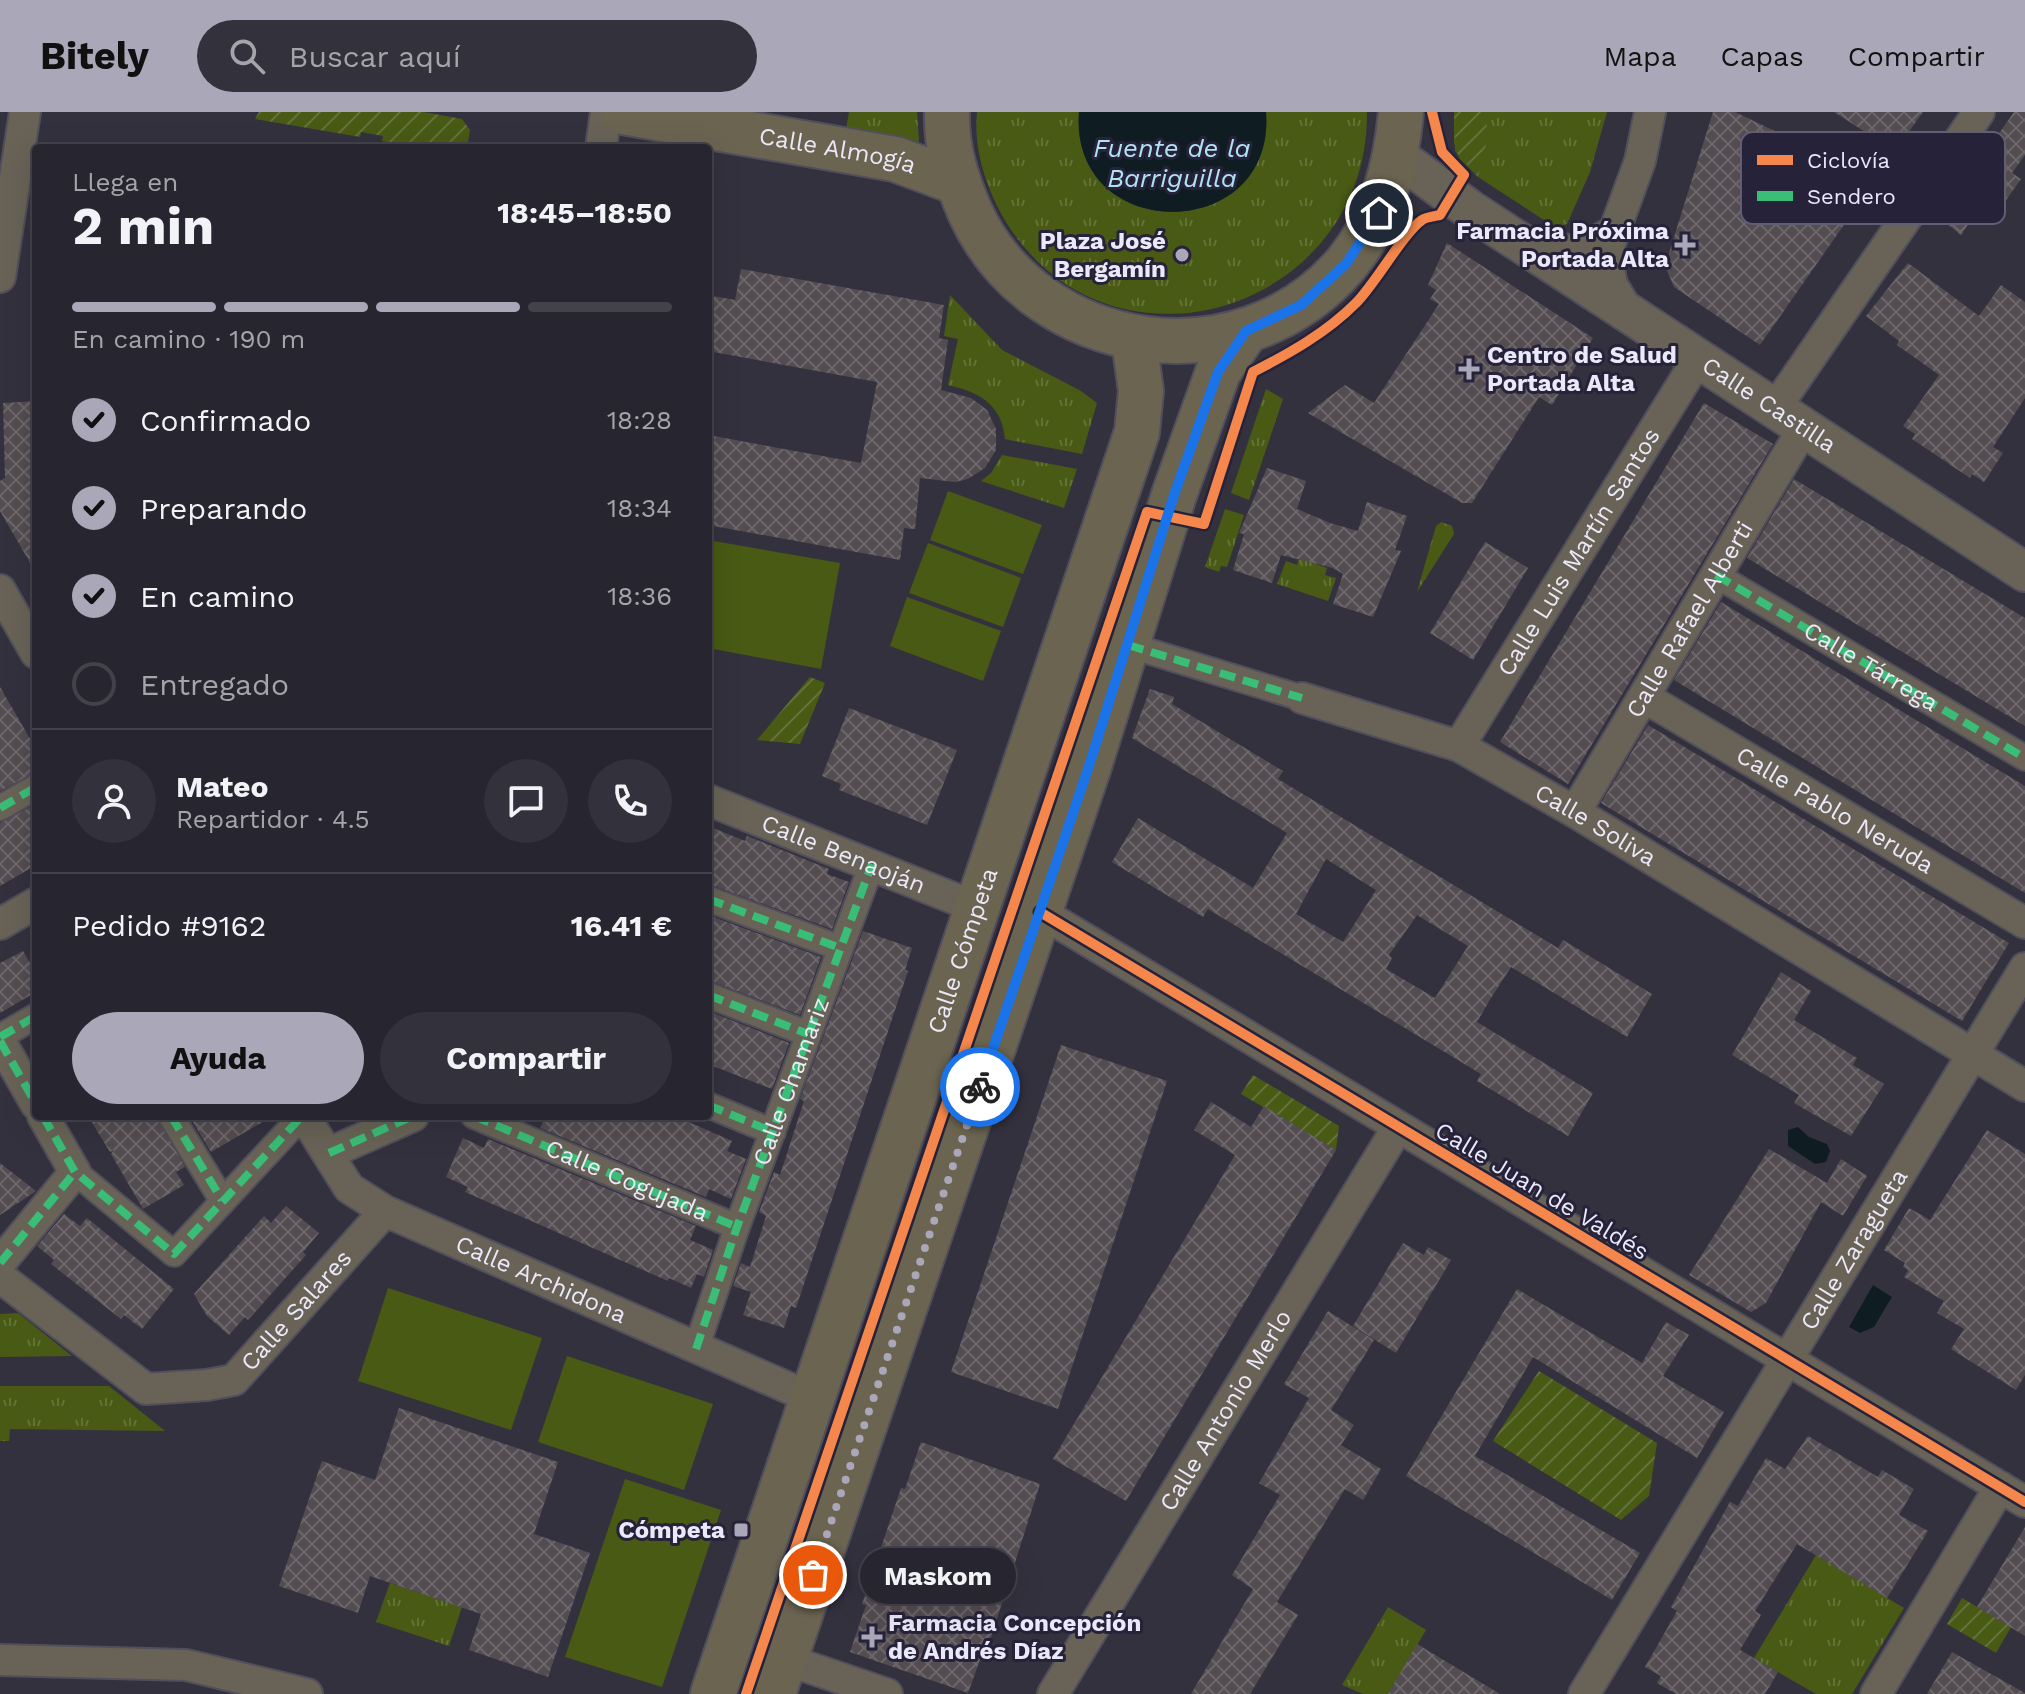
<!DOCTYPE html>
<html lang="es">
<meta charset="utf-8">
<style>
:root{--surface:#27252f;--page:#33313b;--text:#f1f3f6;--muted:#a4a5aa;--line:#43424b;--accent:#aaa8b8}
body{margin:0;font-family:"Work Sans",sans-serif;background:var(--page);color:var(--text);height:100vh;display:flex;flex-direction:column;font-size:30px;white-space:nowrap}
*{box-sizing:border-box;margin:0}
p{font-size:26px;color:var(--muted)}
.icon{flex:none;width:44px;height:44px;fill:none;stroke:currentColor;stroke-width:2;stroke-linecap:round;stroke-linejoin:round}
.map{position:relative;flex:1;overflow:hidden}
.drawer{position:absolute;left:32px;top:32px;width:680px;height:976px;display:flex;flex-direction:column;background:var(--surface);border-radius:8px;box-shadow:0 8px 32px #0002,0 0 0 2px var(--line)}
.drawer>*{flex:none}
.pin{position:absolute;display:grid;place-items:center;width:68px;height:68px;color:#fff;margin:-34px;border:4px solid #fff;border-radius:50%;box-shadow:0 2px 8px #0007}
.courier{position:absolute;display:grid;place-items:center;width:80px;height:80px;margin:-40px;border:6px solid #1a73e8;border-radius:50%;background:#fff;color:#222;box-shadow:0 2px 10px #0007}
.bubble{position:absolute;height:56px;border-radius:28px;background:var(--surface);box-shadow:0 8px 32px #0002,0 0 0 2px var(--line);font-size:26px;font-weight:700;line-height:56px;text-align:center}
.overview em{font-style:normal;font-weight:700}
.overview div{display:flex;flex-direction:column-reverse}
.overview{display:flex;align-items:center;justify-content:space-between;height:136px;padding:0 40px}
h1{font-size:52px;font-weight:700;line-height:60px}
.bar{display:grid;grid-template-columns:repeat(4,1fr);gap:12px 8px;align-content:center;height:96px;padding:0 40px}
.bar i{height:10px;border-radius:6px;background:var(--line)}
.bar .selected{background:var(--accent)}
.bar p{grid-column:span 4}
.line{display:flex;align-items:center;gap:20px;padding:0 40px;border-top:2px solid var(--line)}
.line div{flex:1}
.round{display:grid;place-items:center;flex:none;width:84px;height:84px;border-radius:42px;background:var(--page)}
ol{padding:0 40px;list-style:none}
li{display:flex;align-items:center;gap:24px;height:88px}
li p{margin-inline-start:auto}
li .icon{padding:8px;border-radius:50%;background:var(--accent);color:#111;stroke-width:4}
li:last-child{color:var(--muted)}
li i{width:44px;height:44px;border:4px solid var(--line);border-radius:50%}
.cta{display:flex;gap:16px;margin-top:auto;padding:16px 40px}
.cta a{flex:1;height:92px;border-radius:48px;background:var(--accent);color:#111;font-size:32px;font-weight:700;line-height:92px;text-align:center}
.cta a+a{background:var(--page);color:var(--text)}
header{display:flex;align-items:center;gap:48px;box-sizing:border-box;height:112px;padding:0 40px;background:var(--accent);color:#111}
header strong{font-size:38px}
nav{display:flex;gap:44px;margin-inline-start:auto;font-size:28px}
.search{width:560px;height:72px;background:var(--page);display:flex;align-items:center;gap:20px;box-sizing:border-box;padding:0 28px;border-radius:44px;color:var(--muted);font-size:30px}
.map>svg:first-child{display:block}
.grass{fill:url(#grass-tufts)}
.garden{fill:url(#garden-furrows)}
.pitch{fill:#485a14}
.water{fill:#0f1d23}
.building{fill:url(#building-cross-hatch);fill-rule:evenodd}
.lines{fill:none;stroke-linecap:round;stroke-linejoin:round}
.pedestrian-casing{stroke:#524f5c;stroke-width:28}
.minor-casing{stroke:#524f5c;stroke-width:34}
.tertiary-casing{stroke:#524f5c;stroke-width:42}
.secondary-casing{stroke:#524f5c;stroke-width:48}
.pedestrian{stroke:#686356;stroke-width:24}
.minor{stroke:#686356;stroke-width:30}
.tertiary{stroke:#686356;stroke-width:38}
.secondary{stroke:#6b6451;stroke-width:44}
.quiet{stroke:#3abd76;stroke-width:8;stroke-dasharray:16 8;stroke-linecap:butt}
.cycleway-casing{stroke:#26223a;stroke-width:15}
.cycleway{stroke:#f5874c;stroke-width:10}
.done{stroke:#aaa8b8;stroke-width:8;stroke-dasharray:0 14.4}
.route{stroke:#1a73e8;stroke-width:10}
.poi-dot{fill:#aaa8b8;stroke:#26223a;stroke-width:3}
.labels{text-anchor:middle;stroke-width:6;stroke-linejoin:round;paint-order:stroke}
.street-label{font-size:24px;fill:#eae8f9;stroke:#26223a}
.poi-label{font-size:24px;font-weight:bold;fill:#eae8f9;stroke:#26223a;text-anchor:end}
.water-label{font-size:26px;font-style:italic;fill:#afe3f4;stroke:#26223a}
.key{fill:#26223a;stroke:#615d73;stroke-width:2}
.key-label{font-size:22px;fill:#eae8f9}
</style>
<header>
<strong>Bitely</strong>
<div class="search"><svg class="icon" aria-label="search" viewBox="0 0 24 24"><circle cx="10" cy="10" r="6"/><path d="M15 15l6 6"/></svg>Buscar aquí</div>
<nav><a>Mapa</a><a>Capas</a><a>Compartir</a></nav>
</header>
<div class="map">
<svg width="2025" height="1582" viewBox="0 0 2025 1582">
<defs>
<pattern id="grass-tufts" width="24" height="20" patternUnits="userSpaceOnUse" patternTransform="scale(2)"><rect width="24" height="20" fill="#485a14"/><path d="M3 7l-1-3M5 7V3M7 7l1-3M15 17l-1-3M17 17v-4M19 17l1-3" fill="none" stroke="#637237"/></pattern>
<pattern id="garden-furrows" width="10" height="10" patternUnits="userSpaceOnUse" patternTransform="scale(2)"><rect width="10" height="10" fill="#485a14"/><path d="M-1 1l2-2M0 10L10 0M9 11l2-2" fill="none" stroke="#637237"/></pattern>
<pattern id="building-cross-hatch" width="8" height="8" patternUnits="userSpaceOnUse" patternTransform="scale(2)"><rect width="8" height="8" fill="#534c50"/><path d="M0 0l8 8M0 8l8-8" fill="none" stroke="#6c666a"/></pattern>
</defs>
<rect width="100%" height="100%" fill="#34313f"/>
<g class="grass">
<path d="M849,0H917L919,30L846,17Z"/>
<path d="M977,0H1079C1069,133 1276,133 1266,0H1367C1369,197 1112,280 1006,110C987,78 973,38 977,0Z"/>
<path d="M1454,0H1607L1590,60L1567,112L1557,115L1550,112L1478,65L1459,46L1454,31Z"/>
<path d="M950,183L1002,238L1081,279L1097,291L1082,342L1005,327C1002,292 979,280 948,273L958,227L944,224Z"/>
<path d="M1266,277L1283,287L1249,388L1231,381Z"/>
<path d="M1002,343L1077,357L1064,396L981,369L991,361Z"/>
<path d="M1225,397L1244,403L1227,455L1221,454L1219,460L1205,455Z"/>
<path d="M1441,410L1452,414L1454,422L1417,480L1436,414Z"/>
<path d="M1299,446L1327,456L1325,463L1336,466L1328,489L1277,472L1286,449L1297,453Z"/>
<path d="M18,1201L72,1244L0,1245V1202Z"/>
<path d="M0,1274H109L165,1319L10,1317L9,1329H0Z"/>
<path d="M1816,1443L1904,1496L1852,1582H1816L1754,1546Z"/>
<path d="M390,1471L462,1495L449,1534L376,1510Z"/>
<path d="M1388,1495L1426,1518L1388,1582H1363L1342,1573Z"/>
</g>
<g class="garden">
<path d="M259,0H424L462,7L470,18L467,36L426,32L424,36L382,29L383,24L361,20L360,25L255,7Z"/>
<path d="M1454,0H1487L1486,33L1478,65L1455,39Z"/>
<path d="M810,565L825,571L800,632L757,628Z"/>
<path d="M1253,963L1339,1014L1336,1038L1241,982Z"/>
<path d="M1539,1259L1657,1331L1649,1384L1621,1408L1493,1329Z"/>
<path d="M1962,1486L2011,1515L1996,1541L1947,1512Z"/>
</g>
<g class="pitch">
<path d="M948,379L1042,413L1023,462L930,428Z"/>
<path d="M708,428L840,451L821,557L708,536Z"/>
<path d="M928,431L1021,466L1003,515L909,481Z"/>
<path d="M907,485L1001,519L983,569L890,534Z"/>
<path d="M388,1176L542,1226L511,1318L358,1269Z"/>
<path d="M567,1244L713,1292L684,1378L538,1330Z"/>
<path d="M625,1367L721,1398L662,1575L565,1545Z"/>
</g>
<g class="water">
<path d="M1079,0H1266C1276,133 1069,133 1079,0Z"/>
<path d="M1798,1015L1809,1025L1827,1032L1830,1039L1826,1050L1815,1052L1788,1034V1018Z"/>
<path d="M1873,1173L1892,1185L1874,1215L1860,1221L1849,1215Z"/>
</g>
<g class="building">
<path d="M1713,0H1735L1876,67L1760,233L1674,175L1665,154Z"/>
<path d="M1834,0H1923L1895,39Z"/>
<path d="M2014,0H2025V43L2012,61L2021,67L2002,94L1988,84L1961,123L1940,106Z"/>
<path d="M1447,131L1593,226L1552,293L1539,285L1472,391H1462L1308,301L1345,273L1374,291L1439,192L1430,187L1436,178L1428,173Z"/>
<path d="M1908,151L1979,204L2001,173L2025,190V286L1993,335L2003,341L1984,370L1972,362L1970,366L1912,327L1915,322L1903,314L1939,263L1897,233L1899,229L1866,204Z"/>
<path d="M741,157L944,193L939,226L948,228L941,278L971,286L987,298L996,317V338L985,356L968,367L955,370L920,366L915,417L904,416L900,448L708,413V323L861,351L877,270L708,239V183L735,188Z"/>
<path d="M36,289V461L0,399V369L5,366L3,291Z"/>
<path d="M1704,291L1773,332L1568,672L1500,630Z"/>
<path d="M1267,356L1306,369L1297,397L1330,411L1358,419L1367,390L1407,404L1395,438L1401,439L1373,505L1333,492L1343,462L1333,456L1281,443L1272,471L1233,458L1244,422L1239,421Z"/>
<path d="M1794,367L2025,506V614L1747,446Z"/>
<path d="M1485,430L1528,456L1473,548L1430,521Z"/>
<path d="M1721,490L2025,674V781L1674,568Z"/>
<path d="M0,575L36,637V660L0,679Z"/>
<path d="M1150,577L1174,585L1172,592L1283,659L1278,667L1558,836L1563,828L1652,882L1627,925L1511,855L1491,886L1477,910L1593,981L1568,1024L1477,969L1481,962L1208,797L1203,805L1112,750L1138,706L1253,776L1287,721L1132,626ZM1326,747L1376,778L1343,830L1296,802ZM1417,803L1468,834L1435,886L1386,857L1392,846L1389,843Z"/>
<path d="M849,596L957,638L927,713L839,678L841,672L822,664Z"/>
<path d="M1648,613L2009,831L1962,909L1601,691Z"/>
<path d="M36,692V753L0,774V711Z"/>
<path d="M708,714L745,729L747,724L829,757L827,762L849,770L832,817L708,772Z"/>
<path d="M708,803L821,845L800,903L708,868Z"/>
<path d="M863,819L912,836L905,858L908,859L796,1196L791,1194L784,1216L743,1203L751,1180L733,1174L741,1151L750,1155L766,1104L759,1100L774,1060L780,1063L804,989L800,987Z"/>
<path d="M23,839L36,861V880L0,901V851Z"/>
<path d="M1781,860L1811,879L1794,908L1857,946L1853,953L1884,972L1851,1024L1794,991L1799,983L1732,943Z"/>
<path d="M708,899L789,931L772,977L708,952Z"/>
<path d="M1061,933L1167,969L1058,1297L951,1260Z"/>
<path d="M1211,990L1251,1015L1264,994L1336,1038L1126,1389L1053,1347L1235,1043L1194,1018Z"/>
<path d="M88,1004H156L185,1055L176,1060L184,1073L143,1097L111,1042L114,1038L110,1040Z"/>
<path d="M189,1004H273L211,1040Z"/>
<path d="M546,1004H675L732,1029L727,1039L746,1047L731,1087L709,1077L706,1085L540,1016Z"/>
<path d="M1987,1018L2025,1042V1263L2016,1278L1951,1237L1964,1217L1937,1201L1944,1189L1904,1165L1908,1158L1903,1155L1905,1151L1884,1138L1909,1096L1930,1108Z"/>
<path d="M463,1026L484,1036L488,1027L696,1114L690,1128L713,1138L704,1165L697,1162L691,1176L669,1166L668,1169L465,1080L468,1075L446,1065Z"/>
<path d="M1769,1037L1827,1071L1841,1047L1867,1064L1843,1104L1821,1090L1766,1191L1751,1200L1689,1163Z"/>
<path d="M0,1051L36,1079L0,1103Z"/>
<path d="M286,1094L319,1121L303,1140L306,1143L248,1208L245,1205L229,1223L207,1204L194,1182L264,1104L271,1111Z"/>
<path d="M64,1102L80,1114L87,1106L174,1177L142,1217L124,1203L121,1207L51,1152L54,1148L37,1134Z"/>
<path d="M1403,1131L1424,1143L1428,1135L1451,1148L1396,1241L1353,1214Z"/>
<path d="M1517,1177L1642,1251L1666,1210L1689,1223L1663,1264L1724,1300L1697,1346L1533,1245L1475,1344L1640,1441L1612,1488L1406,1364Z"/>
<path d="M1328,1199L1374,1228L1331,1298L1354,1313L1341,1333L1381,1357L1363,1388L1345,1377L1277,1490L1298,1503L1250,1582H1191L1253,1477L1232,1463L1280,1383L1259,1371L1309,1286L1284,1272Z"/>
<path d="M399,1296L558,1350L534,1422L590,1441L548,1565L469,1538L481,1502L370,1464L358,1501L279,1474L322,1349L375,1368Z"/>
<path d="M1808,1324L1878,1365L1882,1358L1914,1377L1899,1403L1928,1419L1887,1486L1797,1432L1755,1499L1761,1503L1740,1538L1778,1560L1765,1582H1676L1657,1571L1661,1564L1645,1555L1677,1499L1671,1495L1730,1390L1738,1394L1766,1346L1785,1357Z"/>
<path d="M921,1330L1040,1372L988,1535L985,1534L968,1581L850,1540L866,1493L862,1492L901,1376L905,1377Z"/>
<path d="M2025,1415V1524L1977,1495Z"/>
<path d="M1417,1532L1500,1582H1388Z"/>
<path d="M1952,1540L2025,1581V1582H1927Z"/>
</g>
<g class="lines">
<g class="pedestrian-casing">
<g id="pedestrian">
<path id="s1" d="M1716,463L2025,646"/>
<path d="M1128,533L1302,586"/>
<path d="M0,696L36,675"/>
<path d="M708,787L840,836"/>
<path d="M708,883L808,922"/>
<path d="M0,925L36,904"/>
<path d="M708,993L773,1020"/>
<path d="M171,1004L222,1088"/>
<path id="s2" d="M474,1004L737,1115"/>
<path d="M75,1060L174,1142L302,1004"/>
<path d="M696,1237L737,1115L872,752"/>
</g>
</g>
<g class="minor-casing">
<g id="minor">
<path d="M601,36L606,0"/>
<path d="M1526,132C1569,140 1575,143 1614,119"/>
<path d="M0,165L25,0"/>
<path d="M1628,199L1612,173L1606,142L1640,49L1650,0"/>
<path d="M1774,298L1979,0"/>
<path d="M0,478L36,541"/>
<path id="s3" d="M1644,585L2025,811"/>
<path id="s4" d="M1302,586L1459,634L1575,700L2025,974"/>
<path id="s5" d="M1459,634L1698,247"/>
<path id="s6" d="M708,688L978,796"/>
<path id="s7" d="M1575,700L1803,317"/>
<path d="M1040,800L2025,1390"/>
<path d="M0,812L36,791"/>
<path d="M0,929L36,992"/>
<path id="s8" d="M304,1004L349,1076L385,1099L814,1287"/>
<path d="M329,1041L413,1004"/>
<path d="M0,1151L75,1060L43,1004"/>
<path id="s9" d="M0,1165L146,1277L207,1273L234,1268L385,1099"/>
<path d="M784,1547L887,1582"/>
<path d="M0,1548L186,1553L307,1582"/>
<path id="s10" d="M1053,1582L1398,1015"/>
<path id="s11" d="M1584,1582L2025,856"/>
<path d="M1876,1582L2000,1375"/>
</g>
</g>
<g class="tertiary-casing">
<g id="tertiary">
<path id="s12" d="M1397,44L1469,97L2025,460"/>
</g>
</g>
<g class="secondary-casing">
<g id="secondary">
<path id="s13" d="M623,0L895,47L957,70"/>
<path d="M947,0C946,36 956,67 970,100C1036,245 1241,275 1346,152C1382,108 1396,55 1401,0"/>
<path id="s14" d="M713,1582L1137,320L1141,279L1134,228"/>
<path d="M773,1582L1088,657L1174,383L1218,260L1246,219"/>
</g>
</g>
<use href="#pedestrian" class="pedestrian"/>
<use href="#minor" class="minor"/>
<use href="#tertiary" class="tertiary"/>
<use href="#secondary" class="secondary"/>
<g class="quiet">
<path d="M1716,463L2025,646"/>
<path d="M1128,533L1302,586"/>
<path d="M0,696L36,675"/>
<path d="M708,787L840,836"/>
<path d="M708,883L808,922"/>
<path d="M0,925L36,904"/>
<path d="M0,929L36,992"/>
<path d="M708,993L773,1020"/>
<path d="M43,1004L75,1060L174,1142L302,1004"/>
<path d="M171,1004L222,1088"/>
<path d="M474,1004L737,1115"/>
<path d="M329,1041L413,1004"/>
<path d="M0,1151L75,1060"/>
<path id="s15" d="M696,1237L737,1115L872,752"/>
</g>
<g class="cycleway-casing">
<g id="cycleway">
<path d="M1040,800L2025,1390"/>
<path d="M746,1582L1147,400L1204,412L1253,260C1290,241 1326,221 1356,191C1376,171 1404,120 1422,108C1426,105 1435,104 1440,103L1464,63L1442,40L1432,0"/>
</g>
</g>
<use href="#cycleway" class="cycleway"/>
</g>
<g class="lines">
<path class="done" d="M813,1463L980,975"/>
<path class="route" d="M980,975L1088,657L1174,383L1218,260L1246,219L1301,193L1346,152L1379,101"/>
</g>
<g class="poi-dot">
<path d="M1681 121h8v8h8v8h-8v8h-8v-8h-8v-8h8z"/>
<circle cx="1182" cy="143" r="8"/>
<path d="M1465 245h8v8h8v8h-8v8h-8v-8h-8v-8h8z"/>
<rect x="733" y="1410" width="16" height="16" rx="4"/>
<path d="M868 1513h8v8h8v8h-8v8h-8v-8h-8v-8h8z"/>
</g>
<g class="labels">
<g class="street-label">
<text dy="8" stroke="none"><textPath href="#s13" startOffset="218">Calle Almogía</textPath></text>
<text dy="8" stroke="none"><textPath href="#s12" startOffset="448">Calle Castilla</textPath></text>
<text dy="8" stroke="none"><textPath href="#s5" startOffset="228">Calle Luis Martín Santos</textPath></text>
<text dy="8" stroke="none"><textPath href="#s7" startOffset="224">Calle Rafael Alberti</textPath></text>
<text dy="8" stroke="none"><textPath href="#s1" startOffset="180">Calle Tárrega</textPath></text>
<text dy="8" stroke="none"><textPath href="#s3" startOffset="222">Calle Pablo Neruda</textPath></text>
<text dy="8" stroke="none"><textPath href="#s4" startOffset="322">Calle Soliva</textPath></text>
<text dy="8" stroke="none"><textPath href="#s6" startOffset="146">Calle Benaoján</textPath></text>
<text dy="8" stroke="none"><textPath href="#s14" startOffset="784">Calle Cómpeta</textPath></text>
<text dy="8" stroke="none"><textPath href="#s15" startOffset="284">Calle Chamariz</textPath></text>
<text dy="8" stroke="none"><textPath href="#s2" startOffset="166">Calle Cogujada</textPath></text>
<text transform="translate(1542 1079) rotate(31)" y="8">Calle Juan de Valdés</text>
<text dy="8" stroke="none"><textPath href="#s11" startOffset="520">Calle Zaragueta</textPath></text>
<text dy="8" stroke="none"><textPath href="#s8" startOffset="298">Calle Archidona</textPath></text>
<text dy="8" stroke="none"><textPath href="#s9" startOffset="366">Calle Salares</textPath></text>
<text dy="8" stroke="none"><textPath href="#s10" startOffset="332">Calle Antonio Merlo</textPath></text>
</g>
<g class="poi-label">
<text x="1669" y="127">Farmacia Próxima<tspan x="1669" dy="28">Portada Alta</tspan></text>
<text x="1166" y="137">Plaza José<tspan x="1166" dy="28">Bergamín</tspan></text>
<text x="1487" y="251" text-anchor="start">Centro de Salud<tspan x="1487" dy="28">Portada Alta</tspan></text>
<text x="725" y="1426">Cómpeta</text>
<text x="888" y="1519" text-anchor="start">Farmacia Concepción<tspan x="888" dy="28">de Andrés Díaz</tspan></text>
</g>
<g class="water-label">
<text x="1172" y="45">Fuente de la<tspan x="1172" dy="30">Barriguilla</tspan></text>
</g>
</g>
<rect x="1741" y="20" width="264" height="92" rx="12" class="key"/>
<rect x="1757" y="43" width="36" height="10" fill="#f5874c"/>
<rect x="1757" y="79" width="36" height="10" fill="#3abd76"/>
<g class="key-label">
<text x="1807" y="56">Ciclovía</text>
<text x="1807" y="92">Sendero</text>
</g>
</svg>
<div class="pin" style="left:813px;top:1463px;background:#ea580c"><svg class="icon" aria-label="bag" viewBox="0 0 24 24"><path d="M5 8h14l-1 12H6zM9 8a3 3 0 0 1 6 0"/></svg></div>
<div class="pin" style="left:1379px;top:101px;background:#1f2937"><svg class="icon" aria-label="home" viewBox="0 0 24 24"><path d="M3 11l9-7 9 7M6 9v11h12V9"/></svg></div>
<div class="courier" style="left:980px;top:975px"><svg class="icon" aria-label="bike" viewBox="0 0 24 24"><circle cx="6" cy="16" r="4"/><circle cx="18" cy="16" r="4"/><path d="M6 16l4-8h5l3 8M10 8l3 8H6M13 5h3"/></svg></div>
<div class="bubble" style="left:860px;top:1436px;width:156px">Maskom</div>
<section class="drawer">
<div class="overview"><div><h1>2 min</h1><p>Llega en</p></div><em>18:45–18:50</em></div>
<div class="bar"><i class="selected"></i><i class="selected"></i><i class="selected"></i><i></i><p>En camino · 190 m</p></div>
<ol>
<li><svg class="icon" aria-label="check" viewBox="0 0 24 24"><path d="M5 12l5 5 9-10"/></svg>Confirmado<p>18:28</p></li>
<li><svg class="icon" aria-label="check" viewBox="0 0 24 24"><path d="M5 12l5 5 9-10"/></svg>Preparando<p>18:34</p></li>
<li><svg class="icon" aria-label="check" viewBox="0 0 24 24"><path d="M5 12l5 5 9-10"/></svg>En camino<p>18:36</p></li>
<li><i></i>Entregado</li>
</ol>
<div class="line" style="height:144px"><a class="round"><svg class="icon" aria-label="person" viewBox="0 0 24 24"><circle cx="12" cy="8" r="4"/><path d="M4 21q1-7 8-7t8 7"/></svg></a><div><b>Mateo</b><p>Repartidor · 4.5</p></div><a class="round"><svg class="icon" aria-label="chat" viewBox="0 0 24 24"><path d="M4 5h16v11H9l-5 4z"/></svg></a><a class="round"><svg class="icon" aria-label="phone" viewBox="0 0 24 24"><path d="M5 4h4l2 5-3 2q2 4 5 5l2-3 5 2v4C11 20 4 13 5 4z"/></svg></a></div>
<div class="line" style="height:104px"><div>Pedido #9162</div><b>16.41 €</b></div>
<div class="cta"><a>Ayuda</a><a>Compartir</a></div>
</section>
</div>
